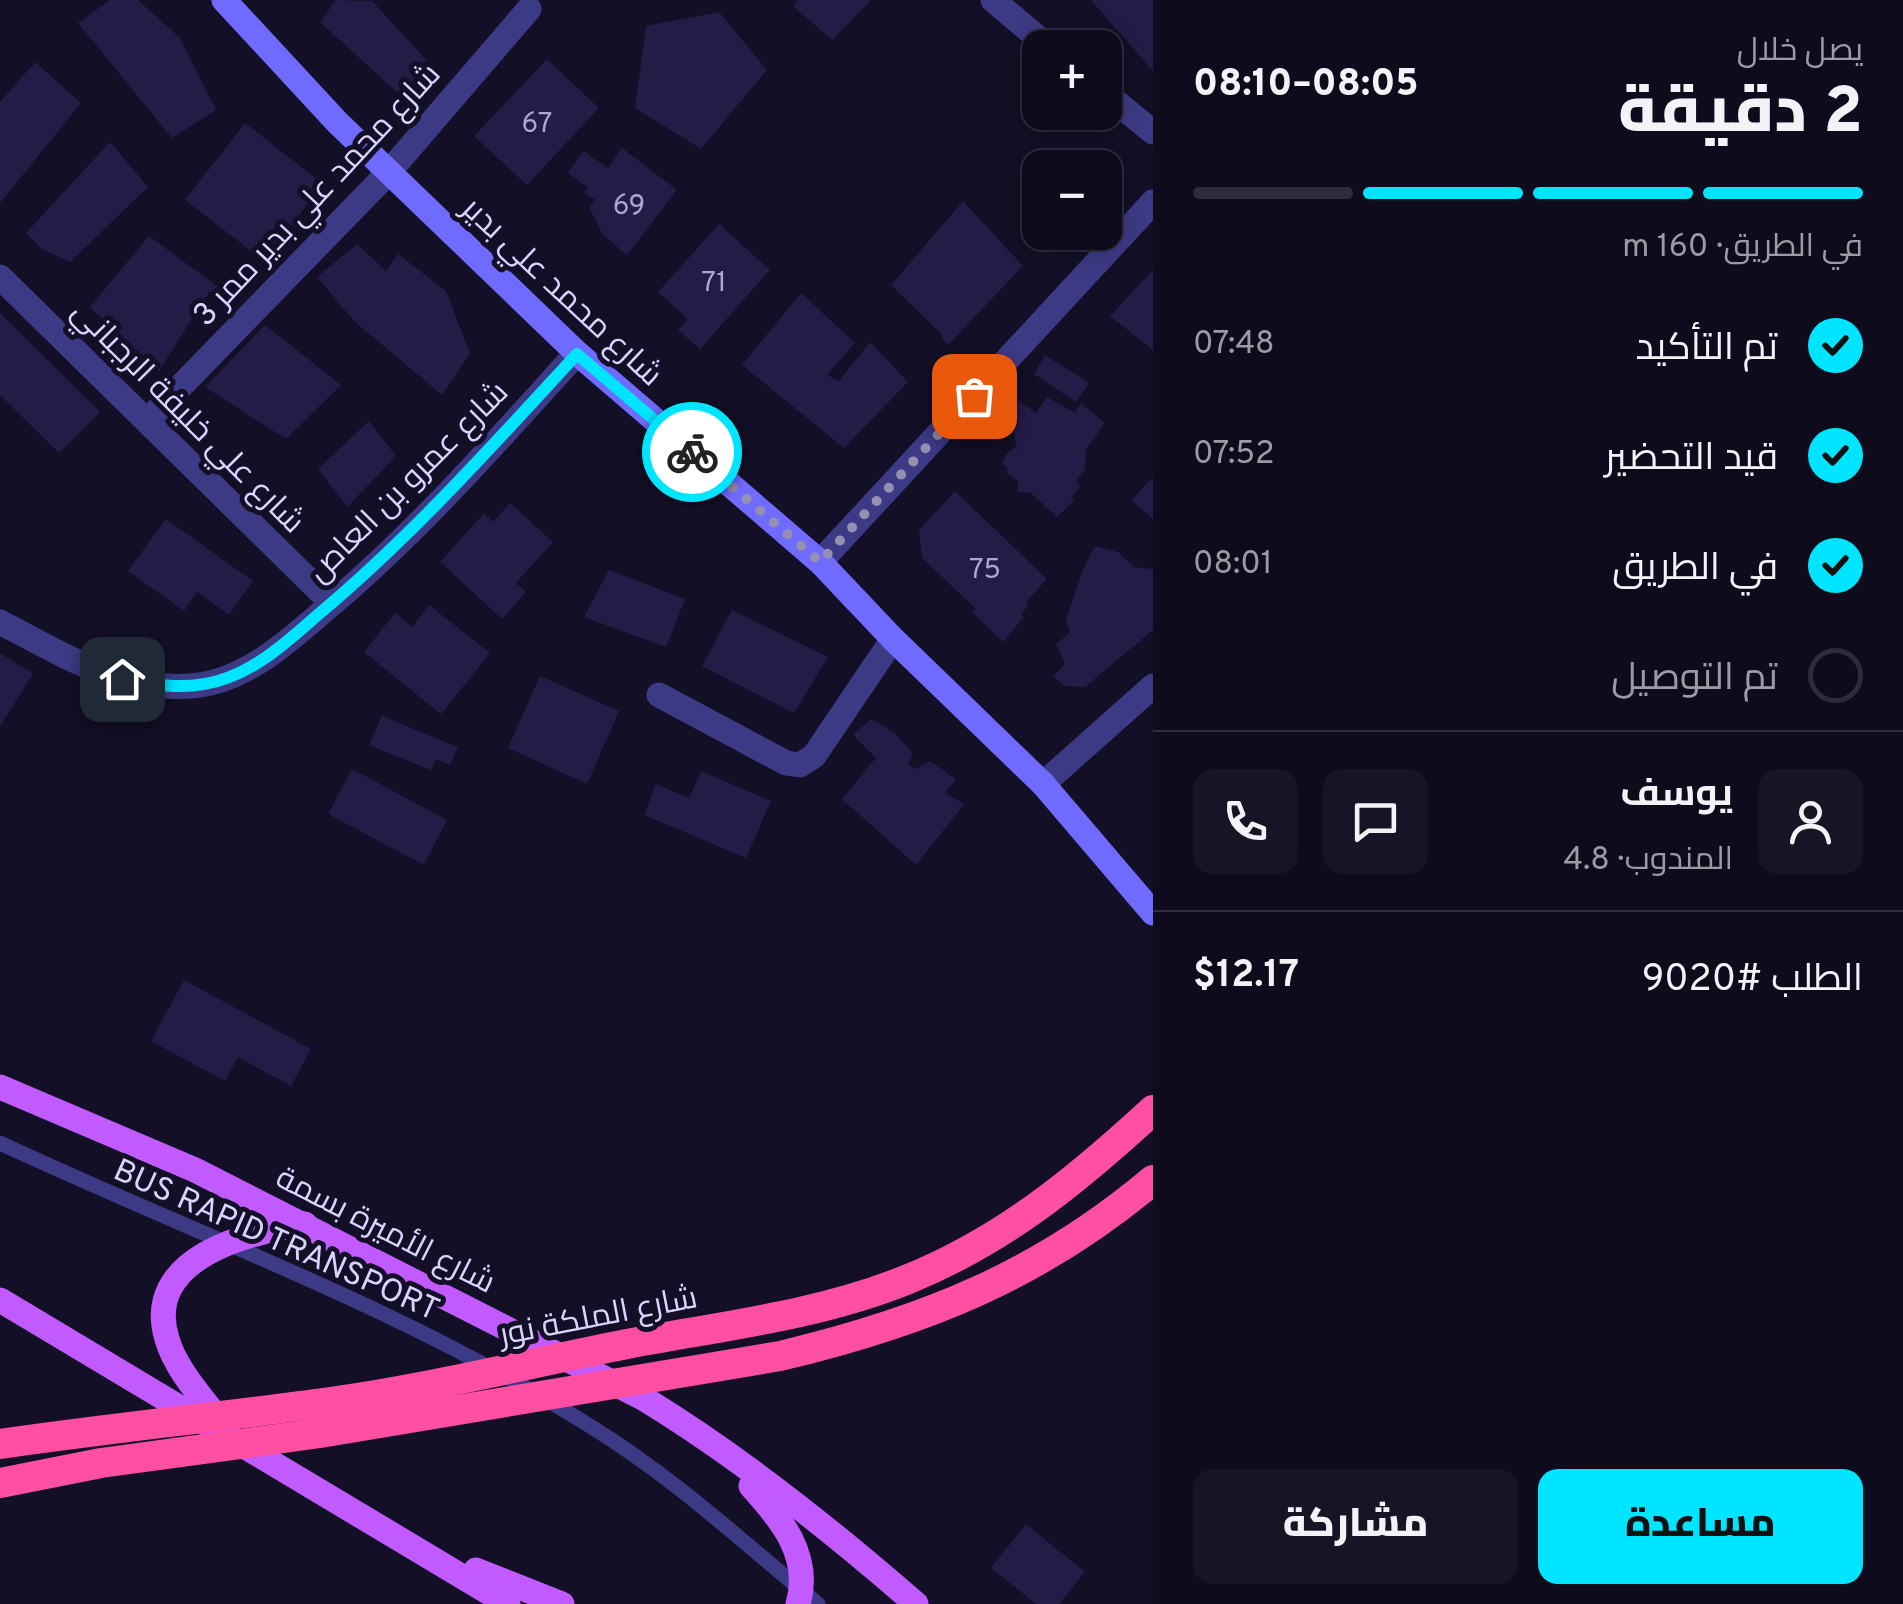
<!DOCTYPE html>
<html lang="ar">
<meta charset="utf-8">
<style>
:root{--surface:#0e0b1c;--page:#171425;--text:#f1f3f6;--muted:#9b9ba3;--line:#2e2b3b;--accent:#00e5ff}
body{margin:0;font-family:Overpass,Cairo,sans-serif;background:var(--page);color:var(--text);direction:rtl;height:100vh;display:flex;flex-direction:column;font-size:38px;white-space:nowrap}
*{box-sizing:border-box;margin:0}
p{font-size:32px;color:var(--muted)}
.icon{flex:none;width:55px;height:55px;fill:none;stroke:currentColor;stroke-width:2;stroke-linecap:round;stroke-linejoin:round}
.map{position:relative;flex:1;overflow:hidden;direction:ltr}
.sheet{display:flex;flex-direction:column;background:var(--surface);width:750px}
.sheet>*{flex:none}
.buttons{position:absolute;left:1022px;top:30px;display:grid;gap:20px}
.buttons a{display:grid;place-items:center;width:100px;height:100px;border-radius:20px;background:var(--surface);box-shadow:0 5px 25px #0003,0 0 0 2px var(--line);font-size:50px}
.pin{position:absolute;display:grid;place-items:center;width:85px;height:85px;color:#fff;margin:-42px;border-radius:20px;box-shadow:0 5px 15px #0006}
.courier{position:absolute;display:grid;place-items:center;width:100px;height:100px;margin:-50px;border:8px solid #00e5ff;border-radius:50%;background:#fff;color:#222;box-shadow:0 2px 12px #0007}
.head em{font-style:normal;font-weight:800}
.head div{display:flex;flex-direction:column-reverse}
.head{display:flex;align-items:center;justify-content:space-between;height:170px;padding:0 40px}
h1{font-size:65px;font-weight:800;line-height:75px}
.bar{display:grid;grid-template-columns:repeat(4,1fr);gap:15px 10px;align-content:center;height:120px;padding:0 40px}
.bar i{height:12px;border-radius:8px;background:var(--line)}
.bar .on{background:var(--accent)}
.bar p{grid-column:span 4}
.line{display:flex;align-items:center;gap:25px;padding:0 40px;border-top:2px solid var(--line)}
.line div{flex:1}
.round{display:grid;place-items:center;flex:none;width:105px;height:105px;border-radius:20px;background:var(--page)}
ol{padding:0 40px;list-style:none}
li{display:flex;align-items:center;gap:30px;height:110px}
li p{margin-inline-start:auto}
li .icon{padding:10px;border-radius:50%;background:var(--accent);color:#111;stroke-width:4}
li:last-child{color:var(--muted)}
li i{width:55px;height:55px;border:5px solid var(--line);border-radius:50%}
.action{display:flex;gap:20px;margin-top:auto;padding:20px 40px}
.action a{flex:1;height:115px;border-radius:20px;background:var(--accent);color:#111;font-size:40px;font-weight:800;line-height:115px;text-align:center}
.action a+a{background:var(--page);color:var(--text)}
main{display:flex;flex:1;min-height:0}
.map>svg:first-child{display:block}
.building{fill:#241b47}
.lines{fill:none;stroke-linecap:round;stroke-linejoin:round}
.lane{stroke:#3d3a85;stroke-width:15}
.street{stroke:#3d3a85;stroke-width:25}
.secondary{stroke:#6f6bff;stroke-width:25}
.primary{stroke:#c25bff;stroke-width:25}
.highway-bridge{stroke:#ff4fa3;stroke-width:30}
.done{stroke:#948fb3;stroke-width:10;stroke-dasharray:0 18}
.route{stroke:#00e5ff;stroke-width:12}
.labels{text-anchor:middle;stroke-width:10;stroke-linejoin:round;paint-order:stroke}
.number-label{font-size:28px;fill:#aca6d1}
.street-label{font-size:32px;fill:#d9d4ff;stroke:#130f26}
</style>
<main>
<section class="sheet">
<div class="head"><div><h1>2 دقيقة</h1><p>يصل خلال</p></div><em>08:05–08:10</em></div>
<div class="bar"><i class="on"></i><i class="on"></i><i class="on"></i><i></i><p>في الطريق · 160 m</p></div>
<ol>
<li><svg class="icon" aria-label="check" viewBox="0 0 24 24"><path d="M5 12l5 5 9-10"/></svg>تم التأكيد<p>07:48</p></li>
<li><svg class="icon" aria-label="check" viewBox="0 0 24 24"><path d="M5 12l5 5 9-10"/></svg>قيد التحضير<p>07:52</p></li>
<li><svg class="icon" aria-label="check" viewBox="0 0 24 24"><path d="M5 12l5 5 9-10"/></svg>في الطريق<p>08:01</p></li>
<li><i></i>تم التوصيل</li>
</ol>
<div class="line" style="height:180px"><a class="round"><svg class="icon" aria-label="person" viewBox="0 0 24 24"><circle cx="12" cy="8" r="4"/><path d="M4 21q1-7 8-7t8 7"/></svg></a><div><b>يوسف</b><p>المندوب · 4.8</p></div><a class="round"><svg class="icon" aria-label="chat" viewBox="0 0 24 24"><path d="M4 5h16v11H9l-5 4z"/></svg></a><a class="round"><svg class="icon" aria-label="phone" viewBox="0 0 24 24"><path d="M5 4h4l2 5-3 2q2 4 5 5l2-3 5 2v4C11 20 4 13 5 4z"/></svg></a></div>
<div class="line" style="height:130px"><div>الطلب #9020</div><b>$12.17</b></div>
<div class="action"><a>مساعدة</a><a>مشاركة</a></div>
</section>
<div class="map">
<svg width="1153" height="1604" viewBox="0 0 1153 1604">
<rect width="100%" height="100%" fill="#130f26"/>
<g class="building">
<path d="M110,0H138L180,38L216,110L172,138L78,23Z"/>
<path d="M336,0L372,1L439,74L411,105L320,22Z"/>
<path d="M798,0H871L832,40L793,6Z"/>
<path d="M1091,0H1153V71Z"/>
<path d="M719,12L767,70L701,149L635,108L646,26Z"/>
<path d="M547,59L599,108L527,185L474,136Z"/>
<path d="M35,62L81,103L0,203V102Z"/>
<path d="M245,123L323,184L264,261L185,200Z"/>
<path d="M110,142L148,187L70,262L42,249L26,233Z"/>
<path d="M622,148L677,190L627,255L603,235L589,207L595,200L584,192L588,188L568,173L583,151L608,168Z"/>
<path d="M963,201L1023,266L947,346L940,333L891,285Z"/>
<path d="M719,224L770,270L700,349L678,330L688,319L658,292Z"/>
<path d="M149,236L229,295L209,292L159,371L90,307Z"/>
<path d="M357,244L386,271L398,254L446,291L470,353L442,395L354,321L317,277Z"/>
<path d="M1153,270V350L1110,316Z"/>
<path d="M801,293L855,343L827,375L839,381L870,342L908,382L844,448L742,365Z"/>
<path d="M0,313L100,412L59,453L0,395Z"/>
<path d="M265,325L341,385L286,439L205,387Z"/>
<path d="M1045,355L1089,383L1076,402L1034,374Z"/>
<path d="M1010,394L1036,413L1047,397L1075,413L1081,403L1105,423L1086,449L1085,470L1076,480L1080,487L1071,497L1074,501L1057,517L1031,493L1018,492V481L1007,474V467L1002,464L1006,454L1016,447L1014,430L998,416Z"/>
<path d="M369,421L396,456L347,507L318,469Z"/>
<path d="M1153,477V519L1131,500Z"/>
<path d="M955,491L1047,579L1026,602L1029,605L1021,614L1024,617L1003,642L972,612L976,609L922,558L919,530Z"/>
<path d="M510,503L553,542L516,583L526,592L502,619L440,562L484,513L493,522Z"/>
<path d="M166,519L253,581L229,615L197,592L184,611L128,571Z"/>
<path d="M1095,546L1118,552L1134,567L1153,569V630L1085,687L1065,686L1053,677L1065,664L1056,644L1070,633L1066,620L1081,574Z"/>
<path d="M609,570L685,599L666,647L584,617Z"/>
<path d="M429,605L490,653L441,714L364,652L395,613L412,627Z"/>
<path d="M732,610L828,657L794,713L702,666Z"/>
<path d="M0,653L33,674L0,726Z"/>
<path d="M540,676L619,711L587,784L508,748Z"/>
<path d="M382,716L458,747L450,765L436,759L431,770L369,745Z"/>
<path d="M871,719L895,733L913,754L908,764L917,769L930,761L956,779L945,793L964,804L916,865L842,799L876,758L853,735Z"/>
<path d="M352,769L447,820L424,865L328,814Z"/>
<path d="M701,771L771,801L746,858L644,815L656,784L689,798Z"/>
<path d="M184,980L311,1049L291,1086L238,1057L225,1081L151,1041Z"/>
<path d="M1026,1524L1085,1572L1059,1604H1036L991,1568Z"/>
</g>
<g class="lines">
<path class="lane" d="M0,1143C197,1235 405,1309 590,1426C673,1477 743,1542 818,1604"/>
<g class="street">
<path d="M993,0L1050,48"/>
<path d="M1105,93L1153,132"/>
<path d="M0,277L332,603"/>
<path d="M148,420L388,173L529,9"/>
<path d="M820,562L1153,202"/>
<path d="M0,622C61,654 120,691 191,686C248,682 292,637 333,603C422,527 498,440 577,353"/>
<path d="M659,695L786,763L800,765L814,756L893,639"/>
<path d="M1043,784L1153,686"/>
</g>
<path class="secondary" d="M224,0L337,122L577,353L820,562L893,639L1043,784L1153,913"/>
<g class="primary">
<path d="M0,1087L195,1170L643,1398C740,1457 830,1529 916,1604"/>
<path d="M0,1300L508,1604"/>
<path d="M226,1429C206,1402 176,1371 167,1339C142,1258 248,1232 305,1224"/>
<path d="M751,1486C781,1519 812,1556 798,1604"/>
<path d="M476,1570L562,1604"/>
</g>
<g class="highway-bridge">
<path d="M0,1444C110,1428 220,1417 330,1402C427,1389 530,1363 627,1344C721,1326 816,1316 906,1280C1003,1241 1077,1180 1153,1110"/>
<path d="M0,1483L101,1463L320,1433L780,1356C923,1322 1039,1276 1153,1180"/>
</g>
</g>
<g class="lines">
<path class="done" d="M692,452L820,562L974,396"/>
<path class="route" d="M122,679C157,686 192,691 227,678C263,665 292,637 320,613C414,534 494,444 577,354L692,452"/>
</g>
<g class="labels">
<g class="number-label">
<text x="537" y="132">67</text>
<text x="629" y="214">69</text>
<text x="714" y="291">71</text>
<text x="985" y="578">75</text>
</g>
<g class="street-label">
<text transform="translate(316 194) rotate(-47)" y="11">شارع محمد علي بدير ممر 3</text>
<text transform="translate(563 291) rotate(43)" y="11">شارع محمد علي بدير</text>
<text transform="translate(189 416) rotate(45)" y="11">شارع علي خليفة الرجباني</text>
<text transform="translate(407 481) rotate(-45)" y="11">شارع عمرو بن العاص</text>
<text transform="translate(386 1229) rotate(27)" y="11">شارع الأميرة بسمة</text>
<text transform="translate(277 1239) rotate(24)" y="11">BUS RAPID TRANSPORT</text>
<text transform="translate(598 1315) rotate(-11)" y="11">شارع الملكة نور</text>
</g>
</g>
</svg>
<div class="buttons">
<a>+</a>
<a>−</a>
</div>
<div class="pin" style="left:974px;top:396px;background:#ea580c"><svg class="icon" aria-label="bag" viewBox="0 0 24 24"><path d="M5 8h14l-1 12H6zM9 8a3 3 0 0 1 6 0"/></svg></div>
<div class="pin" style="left:122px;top:679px;background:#1f2937"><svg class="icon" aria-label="home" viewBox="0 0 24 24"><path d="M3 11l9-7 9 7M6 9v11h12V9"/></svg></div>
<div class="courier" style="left:692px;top:452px"><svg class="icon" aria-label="bike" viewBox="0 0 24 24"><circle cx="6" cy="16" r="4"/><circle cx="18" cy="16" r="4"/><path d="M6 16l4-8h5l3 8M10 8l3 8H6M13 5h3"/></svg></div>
</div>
</main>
